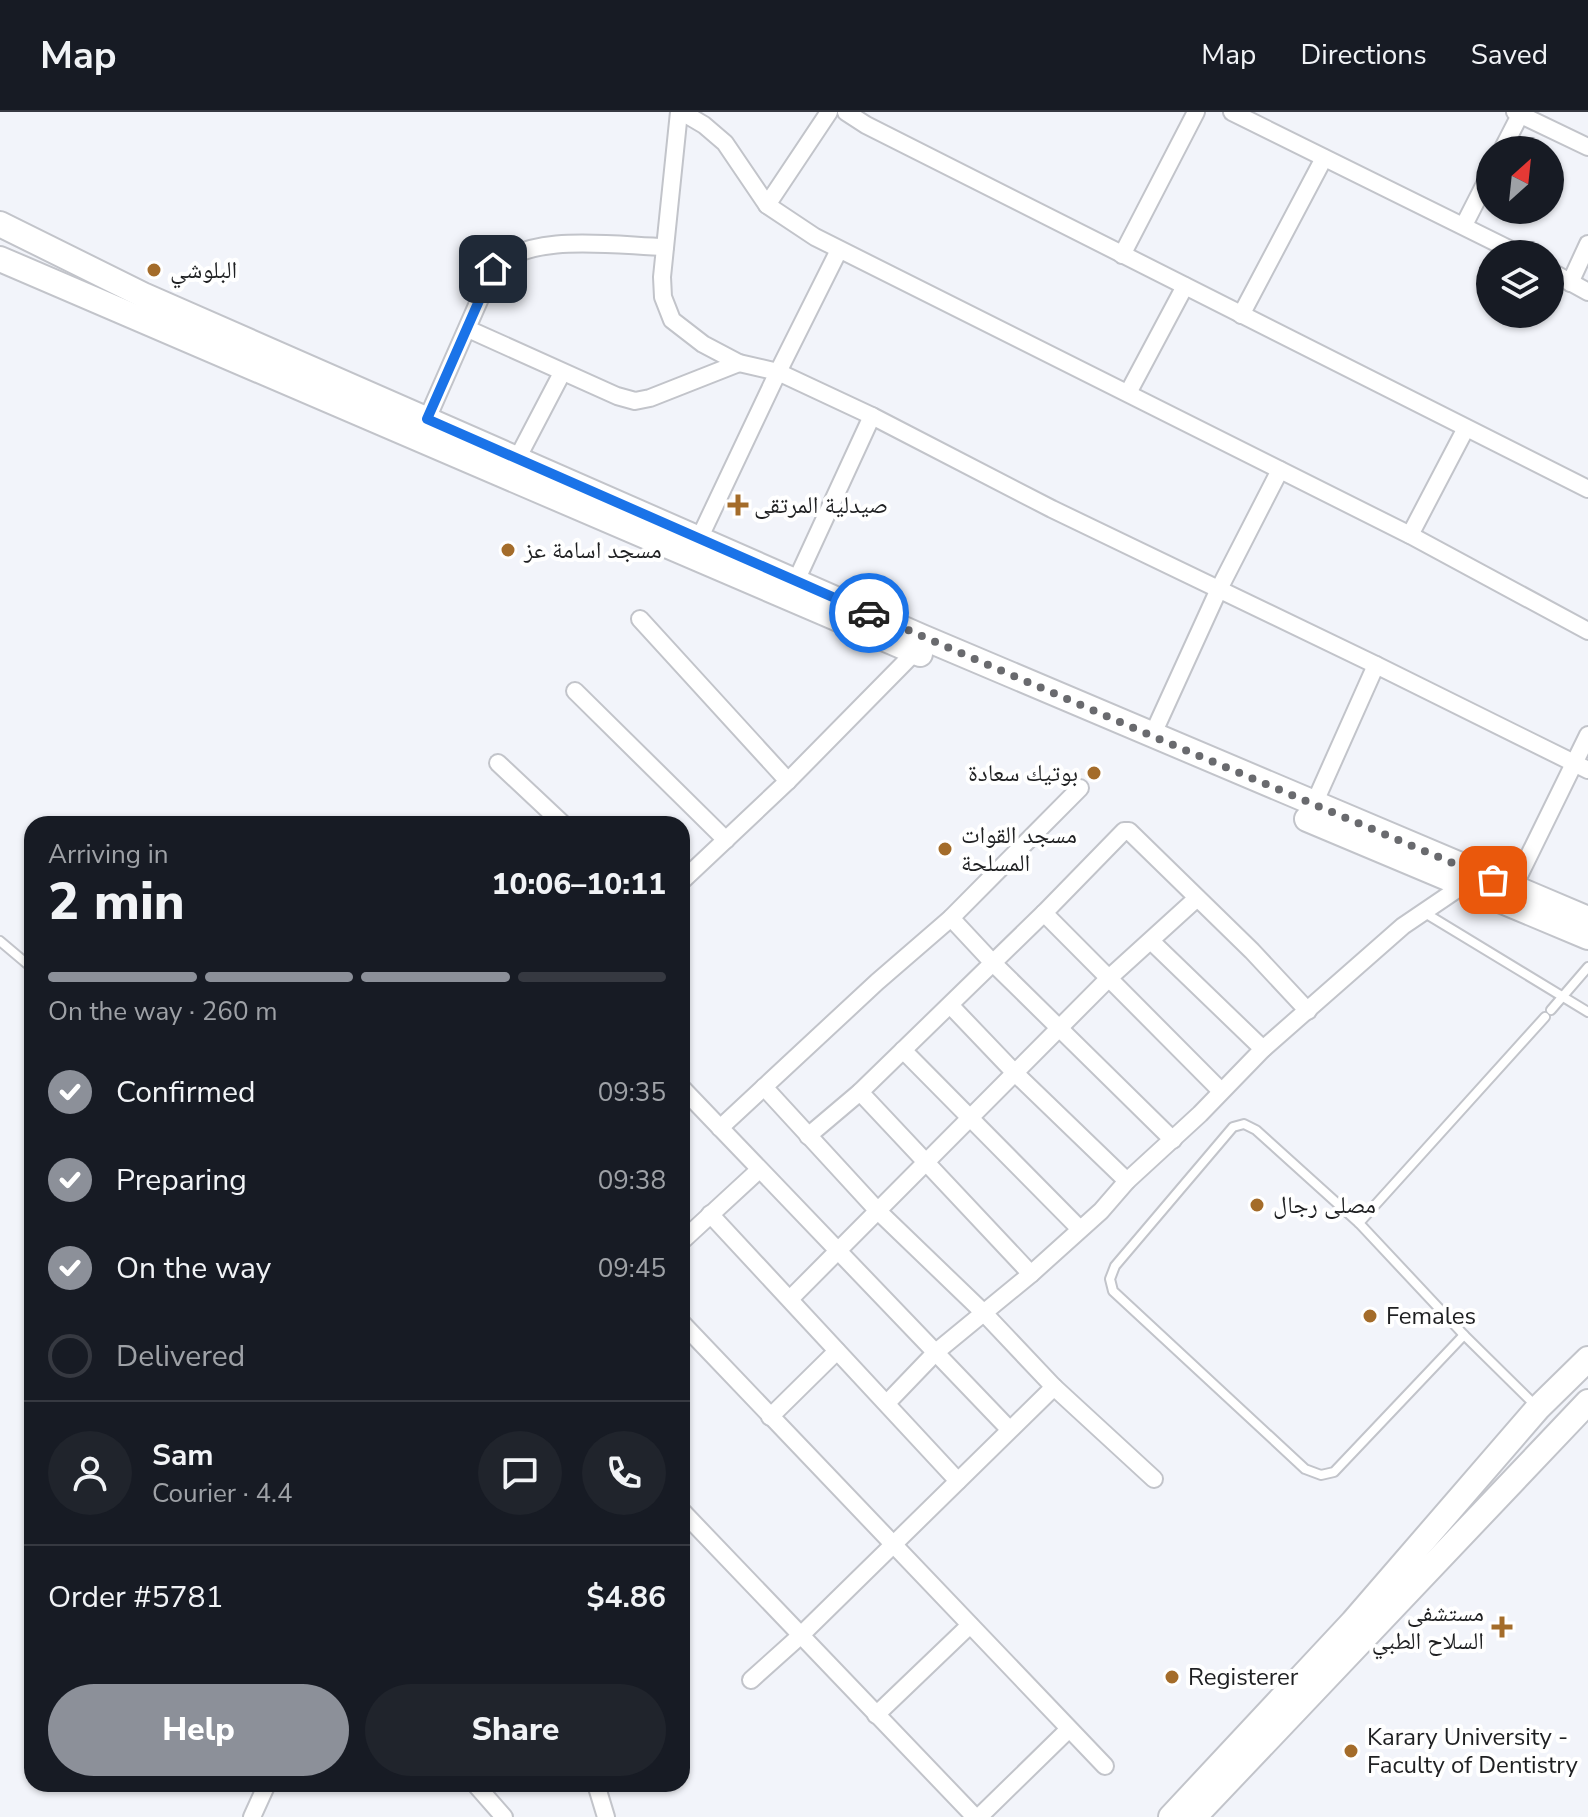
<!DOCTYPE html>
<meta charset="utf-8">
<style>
:root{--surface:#171b24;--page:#20242c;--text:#f1f3f6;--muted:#9ea1a6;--line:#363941;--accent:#8c9099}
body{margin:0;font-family:"Nunito Sans","Noto Naskh Arabic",sans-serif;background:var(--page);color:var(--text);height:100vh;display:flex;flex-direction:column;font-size:30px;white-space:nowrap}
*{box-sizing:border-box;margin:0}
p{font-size:26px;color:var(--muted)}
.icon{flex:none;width:44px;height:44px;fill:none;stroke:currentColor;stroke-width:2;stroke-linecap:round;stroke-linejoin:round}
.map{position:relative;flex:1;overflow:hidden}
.drawer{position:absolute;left:24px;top:704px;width:666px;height:976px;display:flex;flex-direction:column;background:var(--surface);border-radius:24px;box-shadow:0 2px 6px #0004}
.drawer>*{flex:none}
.needle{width:52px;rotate:27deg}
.fabs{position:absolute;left:1476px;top:24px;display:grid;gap:16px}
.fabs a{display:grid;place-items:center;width:88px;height:88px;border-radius:50%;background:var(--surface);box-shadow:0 2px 6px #0004;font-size:40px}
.pin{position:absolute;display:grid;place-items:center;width:68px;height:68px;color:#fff;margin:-34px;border-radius:16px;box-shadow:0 4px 12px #0006}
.courier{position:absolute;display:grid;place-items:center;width:80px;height:80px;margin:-40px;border:6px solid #1a73e8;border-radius:50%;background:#fff;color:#222;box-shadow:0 2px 10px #0007}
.overview em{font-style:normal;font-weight:800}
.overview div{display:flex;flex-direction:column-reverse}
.overview{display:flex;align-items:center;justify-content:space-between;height:136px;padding:0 24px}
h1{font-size:52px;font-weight:800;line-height:60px}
.bar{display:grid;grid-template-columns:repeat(4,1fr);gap:12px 8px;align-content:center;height:96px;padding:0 24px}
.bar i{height:10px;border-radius:6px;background:var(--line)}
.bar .active{background:var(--accent)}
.bar p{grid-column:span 4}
.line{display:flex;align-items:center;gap:20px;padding:0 24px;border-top:2px solid var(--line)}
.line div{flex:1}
.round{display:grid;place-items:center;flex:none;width:84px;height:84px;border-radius:42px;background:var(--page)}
ol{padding:0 24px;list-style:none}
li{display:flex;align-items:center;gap:24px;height:88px}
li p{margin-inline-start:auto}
li .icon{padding:8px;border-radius:50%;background:var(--accent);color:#fff;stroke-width:4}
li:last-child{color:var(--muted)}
li i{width:44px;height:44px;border:4px solid var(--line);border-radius:50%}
.button{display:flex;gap:16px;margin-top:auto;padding:16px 24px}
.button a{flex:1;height:92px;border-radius:48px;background:var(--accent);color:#fff;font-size:32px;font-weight:800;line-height:92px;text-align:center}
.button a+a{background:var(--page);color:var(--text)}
header{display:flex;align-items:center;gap:48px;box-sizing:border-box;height:112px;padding:0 40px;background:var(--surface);border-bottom:2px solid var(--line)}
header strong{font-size:38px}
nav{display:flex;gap:44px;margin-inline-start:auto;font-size:28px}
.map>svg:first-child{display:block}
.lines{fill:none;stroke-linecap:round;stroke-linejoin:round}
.lane-casing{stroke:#c2c4ca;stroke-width:12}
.street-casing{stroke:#c2c4ca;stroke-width:20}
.secondary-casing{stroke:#c2c4ca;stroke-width:28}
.lane{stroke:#fff;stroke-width:8}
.street{stroke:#fff;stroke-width:16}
.secondary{stroke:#fff;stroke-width:24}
.done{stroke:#696a6e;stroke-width:8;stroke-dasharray:0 14.4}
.route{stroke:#1a73e8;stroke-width:10}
.poi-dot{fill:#a46c2a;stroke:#fff;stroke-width:3}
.labels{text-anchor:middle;stroke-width:8;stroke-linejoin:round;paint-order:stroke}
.poi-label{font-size:24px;fill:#1f2022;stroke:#fff;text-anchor:start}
</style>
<header>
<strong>Map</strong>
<nav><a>Map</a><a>Directions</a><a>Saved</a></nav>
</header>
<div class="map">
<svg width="1588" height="1705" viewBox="0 0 1588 1705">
<rect width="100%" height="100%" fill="#f2f4fa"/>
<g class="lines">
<g class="lane-casing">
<g id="lane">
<path d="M1425,801L1588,900"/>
<path d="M0,829L32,856"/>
<path d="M1551,898L1588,855"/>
<path d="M1359,1111L1464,1223"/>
<path d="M1535,1293L1464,1223L1334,1360L1321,1363L1305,1357L1113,1179L1110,1167L1115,1154L1233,1015L1244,1012L1256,1018L1359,1111L1545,905"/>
</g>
</g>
<g class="street-casing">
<g id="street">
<path d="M679,0L662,165L663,185L672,208L703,232L739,251L778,260L872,304L1052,397L1376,553L1588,658"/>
<path d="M682,0L704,13L725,31L767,93L815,125L1410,423L1588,519"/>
<path d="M846,0L866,13L1588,377"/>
<path d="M1232,0L1519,142"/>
<path d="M1515,0L1588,35"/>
<path d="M1502,38L1520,3"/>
<path d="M767,93L829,0"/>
<path d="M1464,113L1490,62"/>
<path d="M1122,143L1196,0"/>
<path d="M1550,159L1588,180"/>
<path d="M1570,171L1588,132"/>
<path d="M1241,203L1324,46"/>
<path d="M468,217L617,284L635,289L650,286L739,251"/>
<path d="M1128,281L1185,174"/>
<path d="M427,307L493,157C530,119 616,134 665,135"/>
<path d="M517,347L562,261"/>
<path d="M1410,423L1466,316"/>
<path d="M699,427L778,260L839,138"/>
<path d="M796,469L872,304"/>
<path d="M640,507L788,669"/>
<path d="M575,579L726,728"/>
<path d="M1152,624L1219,477L1280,358"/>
<path d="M498,651L563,712"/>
<path d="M1314,692L1376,553"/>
<path d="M682,769L788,669L915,540L918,533"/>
<path d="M1513,776L1588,623"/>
<path d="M1044,801L1221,979"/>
<path d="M951,806L993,851L1173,1028"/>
<path d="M1151,829L1263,937"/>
<path d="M950,893L1015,961L1127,1069"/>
<path d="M903,938L1080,1117"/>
<path d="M764,975L878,1099L984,1201L1054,1275L1154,1367"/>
<path d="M682,976L1009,1317"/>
<path d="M860,980L1031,1162"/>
<path d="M720,1016L877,870L951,806L1080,676"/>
<path d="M808,1024L860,980L1044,801L1124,719H1129L1252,839L1308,899"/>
<path d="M710,1102L958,1369"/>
<path d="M682,1129L759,1058"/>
<path d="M790,1187L1109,866L1196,787"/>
<path d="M682,1211L1105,1654"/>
<path d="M887,1291L936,1240L1031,1162L1101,1099L1127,1069L1200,1002L1263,937L1403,814L1462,774L1466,768"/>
<path d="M770,1305L837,1239"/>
<path d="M682,1399L975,1705"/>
<path d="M751,1568L800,1524L1054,1275"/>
<path d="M876,1603L970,1513"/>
<path d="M475,1672L504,1705"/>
<path d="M596,1672L606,1705"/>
<path d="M252,1705L267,1672"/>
<path d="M979,1705L1069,1617"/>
</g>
</g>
<g class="secondary-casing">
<g id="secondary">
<path d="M0,112L143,183L922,525L1588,807"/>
<path d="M0,147L920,542"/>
<path d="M1307,707L1588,825"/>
<path d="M1171,1705L1353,1510L1538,1296L1588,1247"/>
<path d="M1194,1705L1588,1290"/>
</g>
</g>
<use href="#lane" class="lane"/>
<use href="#street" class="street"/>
<use href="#secondary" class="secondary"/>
</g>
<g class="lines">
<path class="done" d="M869,501L1152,624L1493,768"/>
<path class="route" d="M493,157L427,307L869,501"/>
</g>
<g class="poi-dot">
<circle cx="154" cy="158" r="8"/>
<path d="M734 381h8v8h8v8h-8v8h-8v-8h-8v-8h8z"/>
<circle cx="508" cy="438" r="8"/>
<circle cx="1094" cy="661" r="8"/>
<circle cx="945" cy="737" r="8"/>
<circle cx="1257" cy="1093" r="8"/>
<circle cx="1370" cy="1204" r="8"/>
<path d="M1498 1503h8v8h8v8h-8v8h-8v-8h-8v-8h8z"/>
<circle cx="1172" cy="1565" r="8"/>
<circle cx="1351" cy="1639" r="8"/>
</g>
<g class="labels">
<g class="poi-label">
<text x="170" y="166">البلوشي</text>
<text x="754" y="401">صيدلية المرتقى</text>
<text x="524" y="446">مسجد اسامة عز</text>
<text x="1078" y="669" text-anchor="end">بوتيك سعادة</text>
<text x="961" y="731">مسجد القوات<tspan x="961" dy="28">المسلحة</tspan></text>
<text x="1273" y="1101">مصلى رجال</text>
<text x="1386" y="1212">Females</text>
<text x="1484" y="1509" text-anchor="end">مستشفى<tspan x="1484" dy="28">السلاح الطبي</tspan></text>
<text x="1188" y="1573">Registerer</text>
<text x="1367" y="1633">Karary University -<tspan x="1367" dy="28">Faculty of Dentistry</tspan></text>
</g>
</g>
</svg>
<div class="fabs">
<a><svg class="needle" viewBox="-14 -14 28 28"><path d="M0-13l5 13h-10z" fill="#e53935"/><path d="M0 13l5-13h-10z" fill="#9ea1a6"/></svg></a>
<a><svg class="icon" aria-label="layers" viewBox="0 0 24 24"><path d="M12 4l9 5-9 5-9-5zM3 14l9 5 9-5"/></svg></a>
</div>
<div class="pin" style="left:1493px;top:768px;background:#ea580c"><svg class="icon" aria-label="bag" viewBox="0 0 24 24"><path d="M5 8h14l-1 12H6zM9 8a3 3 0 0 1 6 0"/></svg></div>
<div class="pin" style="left:493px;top:157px;background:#1f2937"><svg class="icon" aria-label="home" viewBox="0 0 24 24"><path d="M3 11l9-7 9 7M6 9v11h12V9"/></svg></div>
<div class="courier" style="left:869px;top:501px"><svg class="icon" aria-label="car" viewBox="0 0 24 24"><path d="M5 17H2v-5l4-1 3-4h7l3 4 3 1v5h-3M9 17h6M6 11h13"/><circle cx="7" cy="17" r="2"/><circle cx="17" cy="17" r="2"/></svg></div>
<section class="drawer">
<div class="overview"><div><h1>2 min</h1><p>Arriving in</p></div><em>10:06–10:11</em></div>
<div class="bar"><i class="active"></i><i class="active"></i><i class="active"></i><i></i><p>On the way · 260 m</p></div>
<ol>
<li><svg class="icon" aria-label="check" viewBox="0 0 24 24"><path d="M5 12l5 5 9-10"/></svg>Confirmed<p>09:35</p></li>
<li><svg class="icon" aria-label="check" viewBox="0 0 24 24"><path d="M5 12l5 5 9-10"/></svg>Preparing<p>09:38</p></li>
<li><svg class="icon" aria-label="check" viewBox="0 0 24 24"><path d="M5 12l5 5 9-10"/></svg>On the way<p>09:45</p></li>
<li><i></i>Delivered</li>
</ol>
<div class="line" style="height:144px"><a class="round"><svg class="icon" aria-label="person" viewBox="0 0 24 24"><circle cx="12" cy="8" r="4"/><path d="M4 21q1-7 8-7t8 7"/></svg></a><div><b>Sam</b><p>Courier · 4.4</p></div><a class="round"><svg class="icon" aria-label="chat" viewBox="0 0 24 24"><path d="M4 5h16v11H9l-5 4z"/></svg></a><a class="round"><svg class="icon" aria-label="phone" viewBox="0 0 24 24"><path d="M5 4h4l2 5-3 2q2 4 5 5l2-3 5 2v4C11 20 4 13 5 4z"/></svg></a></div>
<div class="line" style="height:104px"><div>Order #5781</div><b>$4.86</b></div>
<div class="button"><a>Help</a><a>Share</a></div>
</section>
</div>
